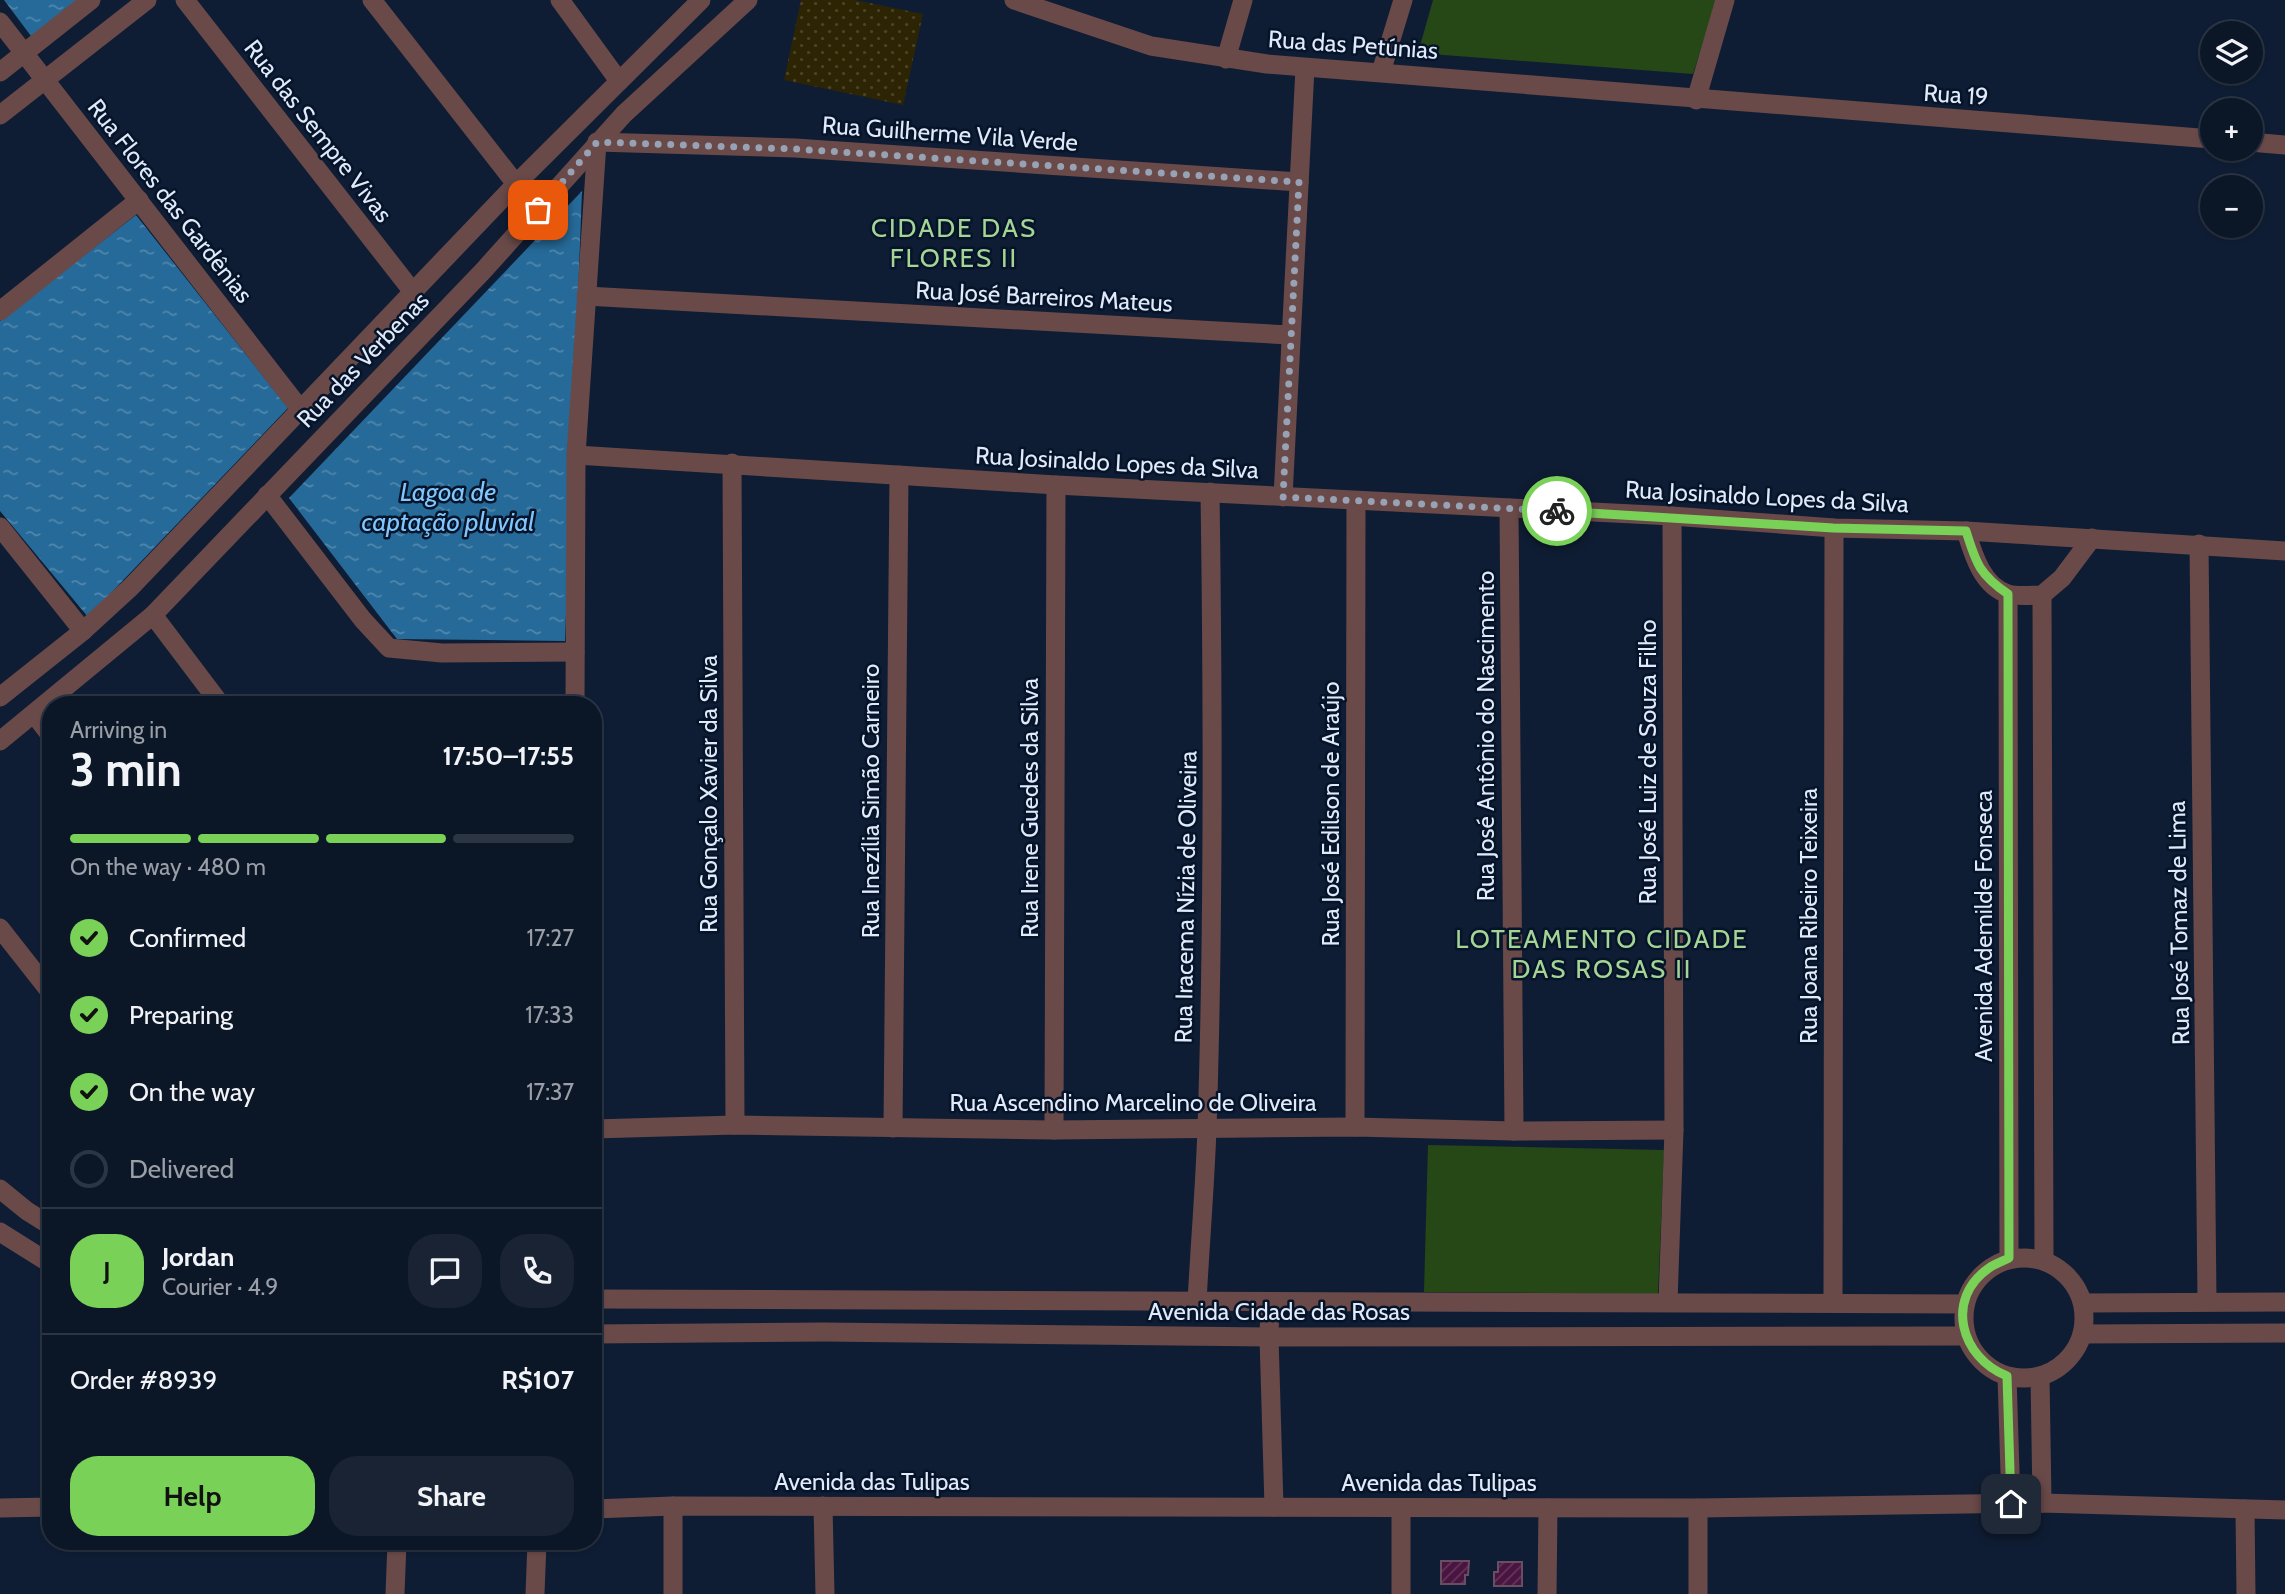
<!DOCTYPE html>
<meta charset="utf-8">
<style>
:root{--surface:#0b1627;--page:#192333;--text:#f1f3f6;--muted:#9a9fa7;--line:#2b3544;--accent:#79d158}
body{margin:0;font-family:Cabin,sans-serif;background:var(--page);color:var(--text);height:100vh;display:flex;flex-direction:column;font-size:26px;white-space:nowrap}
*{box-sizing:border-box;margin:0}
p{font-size:23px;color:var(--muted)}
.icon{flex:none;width:38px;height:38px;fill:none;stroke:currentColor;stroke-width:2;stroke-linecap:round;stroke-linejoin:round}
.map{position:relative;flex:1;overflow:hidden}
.panel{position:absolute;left:42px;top:696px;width:560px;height:854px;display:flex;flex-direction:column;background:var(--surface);border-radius:28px;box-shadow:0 2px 5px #0004,0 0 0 2px var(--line)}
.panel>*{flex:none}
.controls{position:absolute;left:2200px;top:21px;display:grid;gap:14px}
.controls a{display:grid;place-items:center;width:63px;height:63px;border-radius:50%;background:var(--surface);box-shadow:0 2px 5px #0004,0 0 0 2px var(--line);font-size:35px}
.pin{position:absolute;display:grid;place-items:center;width:60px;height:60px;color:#fff;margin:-30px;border-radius:14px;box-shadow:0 4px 10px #0006}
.courier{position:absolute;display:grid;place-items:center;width:70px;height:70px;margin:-35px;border:5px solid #79d158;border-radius:50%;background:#fff;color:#222;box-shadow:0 2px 9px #0007}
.head em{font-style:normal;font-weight:700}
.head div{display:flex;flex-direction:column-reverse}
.head{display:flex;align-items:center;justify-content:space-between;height:119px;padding:0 28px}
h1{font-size:46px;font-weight:700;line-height:52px}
.bar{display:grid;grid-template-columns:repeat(4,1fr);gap:10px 7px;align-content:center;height:84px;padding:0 28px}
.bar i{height:9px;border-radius:5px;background:var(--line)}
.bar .on{background:var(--accent)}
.bar p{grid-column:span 4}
.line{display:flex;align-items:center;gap:18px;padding:0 28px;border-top:2px solid var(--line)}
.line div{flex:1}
.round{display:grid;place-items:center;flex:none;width:74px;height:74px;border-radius:28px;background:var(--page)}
ol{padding:0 28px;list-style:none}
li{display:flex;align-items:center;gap:21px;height:77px}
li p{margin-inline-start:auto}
li .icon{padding:7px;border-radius:50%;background:var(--accent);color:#111;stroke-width:4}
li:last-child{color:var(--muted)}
li i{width:38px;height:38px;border:4px solid var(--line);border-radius:50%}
.cta{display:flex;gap:14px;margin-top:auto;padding:14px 28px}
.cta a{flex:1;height:80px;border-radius:28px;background:var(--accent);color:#111;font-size:28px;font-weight:700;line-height:80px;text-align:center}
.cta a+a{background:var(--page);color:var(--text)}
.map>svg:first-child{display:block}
.sand{fill:url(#sand-dots)}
.green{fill:#254816}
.water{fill:url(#water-ripples)}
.building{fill:url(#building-hatch);stroke:#694d62;stroke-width:2}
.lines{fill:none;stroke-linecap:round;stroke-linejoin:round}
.street{stroke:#6a4a49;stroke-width:19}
.done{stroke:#97a2b5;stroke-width:7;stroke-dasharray:0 12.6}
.route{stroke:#79d158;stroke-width:9}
.labels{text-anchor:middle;stroke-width:5;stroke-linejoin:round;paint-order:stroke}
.street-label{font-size:24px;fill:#e0eafa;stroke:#06142a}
.neighbourhood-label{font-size:26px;letter-spacing:2px;fill:#a5d595;stroke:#06142a}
.water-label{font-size:26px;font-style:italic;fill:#81c7fd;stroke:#06142a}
</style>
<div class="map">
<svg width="2285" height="1594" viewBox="0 0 2285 1594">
<defs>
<pattern id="sand-dots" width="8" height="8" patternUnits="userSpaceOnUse" patternTransform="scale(1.75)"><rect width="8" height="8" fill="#2c2403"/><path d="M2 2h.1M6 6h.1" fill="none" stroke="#4a4429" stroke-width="1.8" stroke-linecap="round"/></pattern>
<pattern id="water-ripples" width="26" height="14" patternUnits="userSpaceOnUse" patternTransform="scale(1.75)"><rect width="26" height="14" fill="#266a99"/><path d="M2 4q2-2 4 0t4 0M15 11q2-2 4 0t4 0" fill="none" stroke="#5087ad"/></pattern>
<pattern id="building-hatch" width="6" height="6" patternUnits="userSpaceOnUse" patternTransform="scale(1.75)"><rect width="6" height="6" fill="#491440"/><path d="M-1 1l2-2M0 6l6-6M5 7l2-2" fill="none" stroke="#63365c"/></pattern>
</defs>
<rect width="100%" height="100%" fill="#0f1d34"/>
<path class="sand" d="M801,0H855L923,14L903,105L784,80Z"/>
<g class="green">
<path d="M1433,0H1717L1693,74L1418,53Z"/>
<path d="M1428,1145L1664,1150L1658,1294L1424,1292Z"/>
</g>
<g class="water">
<path d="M4,0H84L34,40Z"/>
<path d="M582,191L565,641L397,639L289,498Z"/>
<path d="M136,215L288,408L88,617L0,511V321Z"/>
</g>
<g class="building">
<path d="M1441,1561H1469L1468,1575H1465V1584H1441Z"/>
<path d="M1498,1562H1522V1586H1494V1572H1498Z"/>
</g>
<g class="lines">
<g class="street">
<path d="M185,0L413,292"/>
<path d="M372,0L516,184"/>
<path d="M560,0L619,81"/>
<path d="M1014,0L1151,46L1267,64L2212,139"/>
<path d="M0,22L301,410"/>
<path d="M1226,59L1243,0"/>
<path d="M0,72L91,0"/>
<path d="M1381,72L1403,0"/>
<path d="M1696,100L1725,0"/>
<path d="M0,115L147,0"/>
<path d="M597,142L795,148L1299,182"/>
<path d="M2250,142L2285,145"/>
<path d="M586,296L1290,335"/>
<path d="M0,311L139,200"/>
<path d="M576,455L1056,485L1672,516L1834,528L1966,531L2285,551"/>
<path d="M732,463L735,1125"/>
<path d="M267,495L363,620L389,648L442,653L575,652"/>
<path d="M1283,497L1305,68"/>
<path d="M1509,508L1514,1131"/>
<path d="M0,527L83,631"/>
<path d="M1966,531C1973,554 1982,586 2008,594C2018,597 2032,595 2042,595L2062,578L2092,538"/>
<path d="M2199,544L2207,1301"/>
<path d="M2008,594L2009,1258"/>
<path d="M2042,595L2044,1260"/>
<path d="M153,615L221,705"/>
<path d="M0,697L83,631L131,587L516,184L701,0"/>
<path d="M575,705L576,455L597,142"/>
<path d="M34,714L51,736"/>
<path d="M0,741L153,615L483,271L624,114L748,0"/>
<path d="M0,928L51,993"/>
<path d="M1355,1127L1356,501"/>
<path d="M893,1128L899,475"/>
<path d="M593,1129L735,1125L1054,1130L1355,1127L1514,1131L1674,1130"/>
<path d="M1054,1130L1056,485"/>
<path d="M0,1189L27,1211L51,1226"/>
<path d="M0,1232L51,1264"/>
<circle cx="2024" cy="1318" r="60"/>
<path d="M593,1299L1965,1304"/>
<path d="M1197,1302C1200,1244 1205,1186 1207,1128C1214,916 1213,704 1210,492"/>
<path d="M1270,1302L1269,1337L1274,1507"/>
<path d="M1668,1302L1674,1130L1672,516"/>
<path d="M1833,1303L1834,528"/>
<path d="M2083,1303L2285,1302"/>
<path d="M593,1334L824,1332L1269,1337L1965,1336"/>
<path d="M2082,1334L2285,1333"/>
<path d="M2007,1376L2011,1504"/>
<path d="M2040,1376L2042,1503"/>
<path d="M823,1506L825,1594"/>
<path d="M0,1508L51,1507"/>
<path d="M593,1509L673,1506L1698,1508L2042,1503L2285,1510"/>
<path d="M2245,1509L2246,1594"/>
<path d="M395,1594L397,1542"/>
<path d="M535,1594L537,1542"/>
<path d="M673,1594V1506"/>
<path d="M1401,1594V1508"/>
<path d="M1547,1594L1548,1508"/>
<path d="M1698,1594V1508"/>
</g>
</g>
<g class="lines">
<path class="done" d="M538,210L597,142L795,149L1299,182L1283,497L1557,511"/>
<path class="route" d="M1557,511L1833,528L1966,531C1976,563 1979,574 2008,594L2009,1258C2003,1261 1995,1264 1989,1268C1944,1299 1961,1358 2007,1376L2011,1504"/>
</g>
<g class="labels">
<g class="street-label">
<text transform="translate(1353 45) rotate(4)" y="8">Rua das Petúnias</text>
<text transform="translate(1956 95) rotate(4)" y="8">Rua 19</text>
<text transform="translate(318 131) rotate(52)" y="8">Rua das Sempre Vivas</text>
<text transform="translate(950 134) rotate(4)" y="8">Rua Guilherme Vila Verde</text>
<text transform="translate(170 201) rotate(52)" y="8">Rua Flores das Gardênias</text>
<text transform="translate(1044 297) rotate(3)" y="8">Rua José Barreiros Mateus</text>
<text transform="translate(363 360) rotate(-46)" y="8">Rua das Verbenas</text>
<text transform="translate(1117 463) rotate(3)" y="8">Rua Josinaldo Lopes da Silva</text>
<text transform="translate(1767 497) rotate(3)" y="8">Rua Josinaldo Lopes da Silva</text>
<text transform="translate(1486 736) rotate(-90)" y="8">Rua José Antônio do Nascimento</text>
<text transform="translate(1648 762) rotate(-90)" y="8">Rua José Luiz de Souza Filho</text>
<text transform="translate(709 794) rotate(-90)" y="8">Rua Gonçalo Xavier da Silva</text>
<text transform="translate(871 801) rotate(-90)" y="8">Rua Inezília Simão Carneiro</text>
<text transform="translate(1030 808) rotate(-90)" y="8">Rua Irene Guedes da Silva</text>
<text transform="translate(1331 814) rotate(-90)" y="8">Rua José Edilson de Araújo</text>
<text transform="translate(1186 897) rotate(-89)" y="8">Rua Iracema Nízia de Oliveira</text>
<text transform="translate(1809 916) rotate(-90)" y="8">Rua Joana Ribeiro Teixeira</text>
<text transform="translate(2179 923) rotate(-91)" y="8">Rua José Tomaz de Lima</text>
<text transform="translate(1984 926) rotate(-90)" y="8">Avenida Ademilde Fonseca</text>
<text x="1133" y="1111">Rua Ascendino Marcelino de Oliveira</text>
<text x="1279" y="1320">Avenida Cidade das Rosas</text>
<text x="872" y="1490">Avenida das Tulipas</text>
<text x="1439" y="1491">Avenida das Tulipas</text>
</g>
<g class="neighbourhood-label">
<text x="954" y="237">CIDADE DAS<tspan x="954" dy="30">FLORES II</tspan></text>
<text x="1602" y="948">LOTEAMENTO CIDADE<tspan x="1602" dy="30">DAS ROSAS II</tspan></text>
</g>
<g class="water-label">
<text x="448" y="501">Lagoa de<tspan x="448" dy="30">captação pluvial</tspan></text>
</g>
</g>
</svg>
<div class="controls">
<a><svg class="icon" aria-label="layers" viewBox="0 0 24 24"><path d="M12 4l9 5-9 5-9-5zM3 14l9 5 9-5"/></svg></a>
<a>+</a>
<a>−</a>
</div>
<div class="pin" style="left:538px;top:210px;background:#ea580c"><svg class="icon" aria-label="bag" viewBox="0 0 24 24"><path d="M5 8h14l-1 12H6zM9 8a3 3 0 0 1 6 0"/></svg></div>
<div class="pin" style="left:2011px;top:1504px;background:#1f2937"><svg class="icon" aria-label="home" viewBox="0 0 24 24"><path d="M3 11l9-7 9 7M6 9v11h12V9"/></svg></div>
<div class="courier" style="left:1557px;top:511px"><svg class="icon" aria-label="bike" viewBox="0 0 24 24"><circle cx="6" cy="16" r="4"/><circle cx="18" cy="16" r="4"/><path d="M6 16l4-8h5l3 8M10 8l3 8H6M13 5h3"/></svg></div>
<section class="panel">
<div class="head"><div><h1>3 min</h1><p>Arriving in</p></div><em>17:50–17:55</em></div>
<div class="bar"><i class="on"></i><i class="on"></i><i class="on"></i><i></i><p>On the way · 480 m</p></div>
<ol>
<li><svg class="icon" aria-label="check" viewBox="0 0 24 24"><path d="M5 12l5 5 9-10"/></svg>Confirmed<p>17:27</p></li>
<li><svg class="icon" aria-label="check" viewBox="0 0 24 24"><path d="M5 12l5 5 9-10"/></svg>Preparing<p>17:33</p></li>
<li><svg class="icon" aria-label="check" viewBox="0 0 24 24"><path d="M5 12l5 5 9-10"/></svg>On the way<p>17:37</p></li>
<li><i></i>Delivered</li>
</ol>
<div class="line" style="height:126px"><b class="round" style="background:var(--accent);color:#111">J</b><div><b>Jordan</b><p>Courier · 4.9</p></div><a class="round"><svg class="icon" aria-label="chat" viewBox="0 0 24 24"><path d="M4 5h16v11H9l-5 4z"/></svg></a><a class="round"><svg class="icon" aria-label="phone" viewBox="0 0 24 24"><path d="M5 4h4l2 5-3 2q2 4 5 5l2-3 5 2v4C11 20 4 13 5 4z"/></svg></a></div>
<div class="line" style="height:91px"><div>Order #8939</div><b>R$107</b></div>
<div class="cta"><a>Help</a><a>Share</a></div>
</section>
</div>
